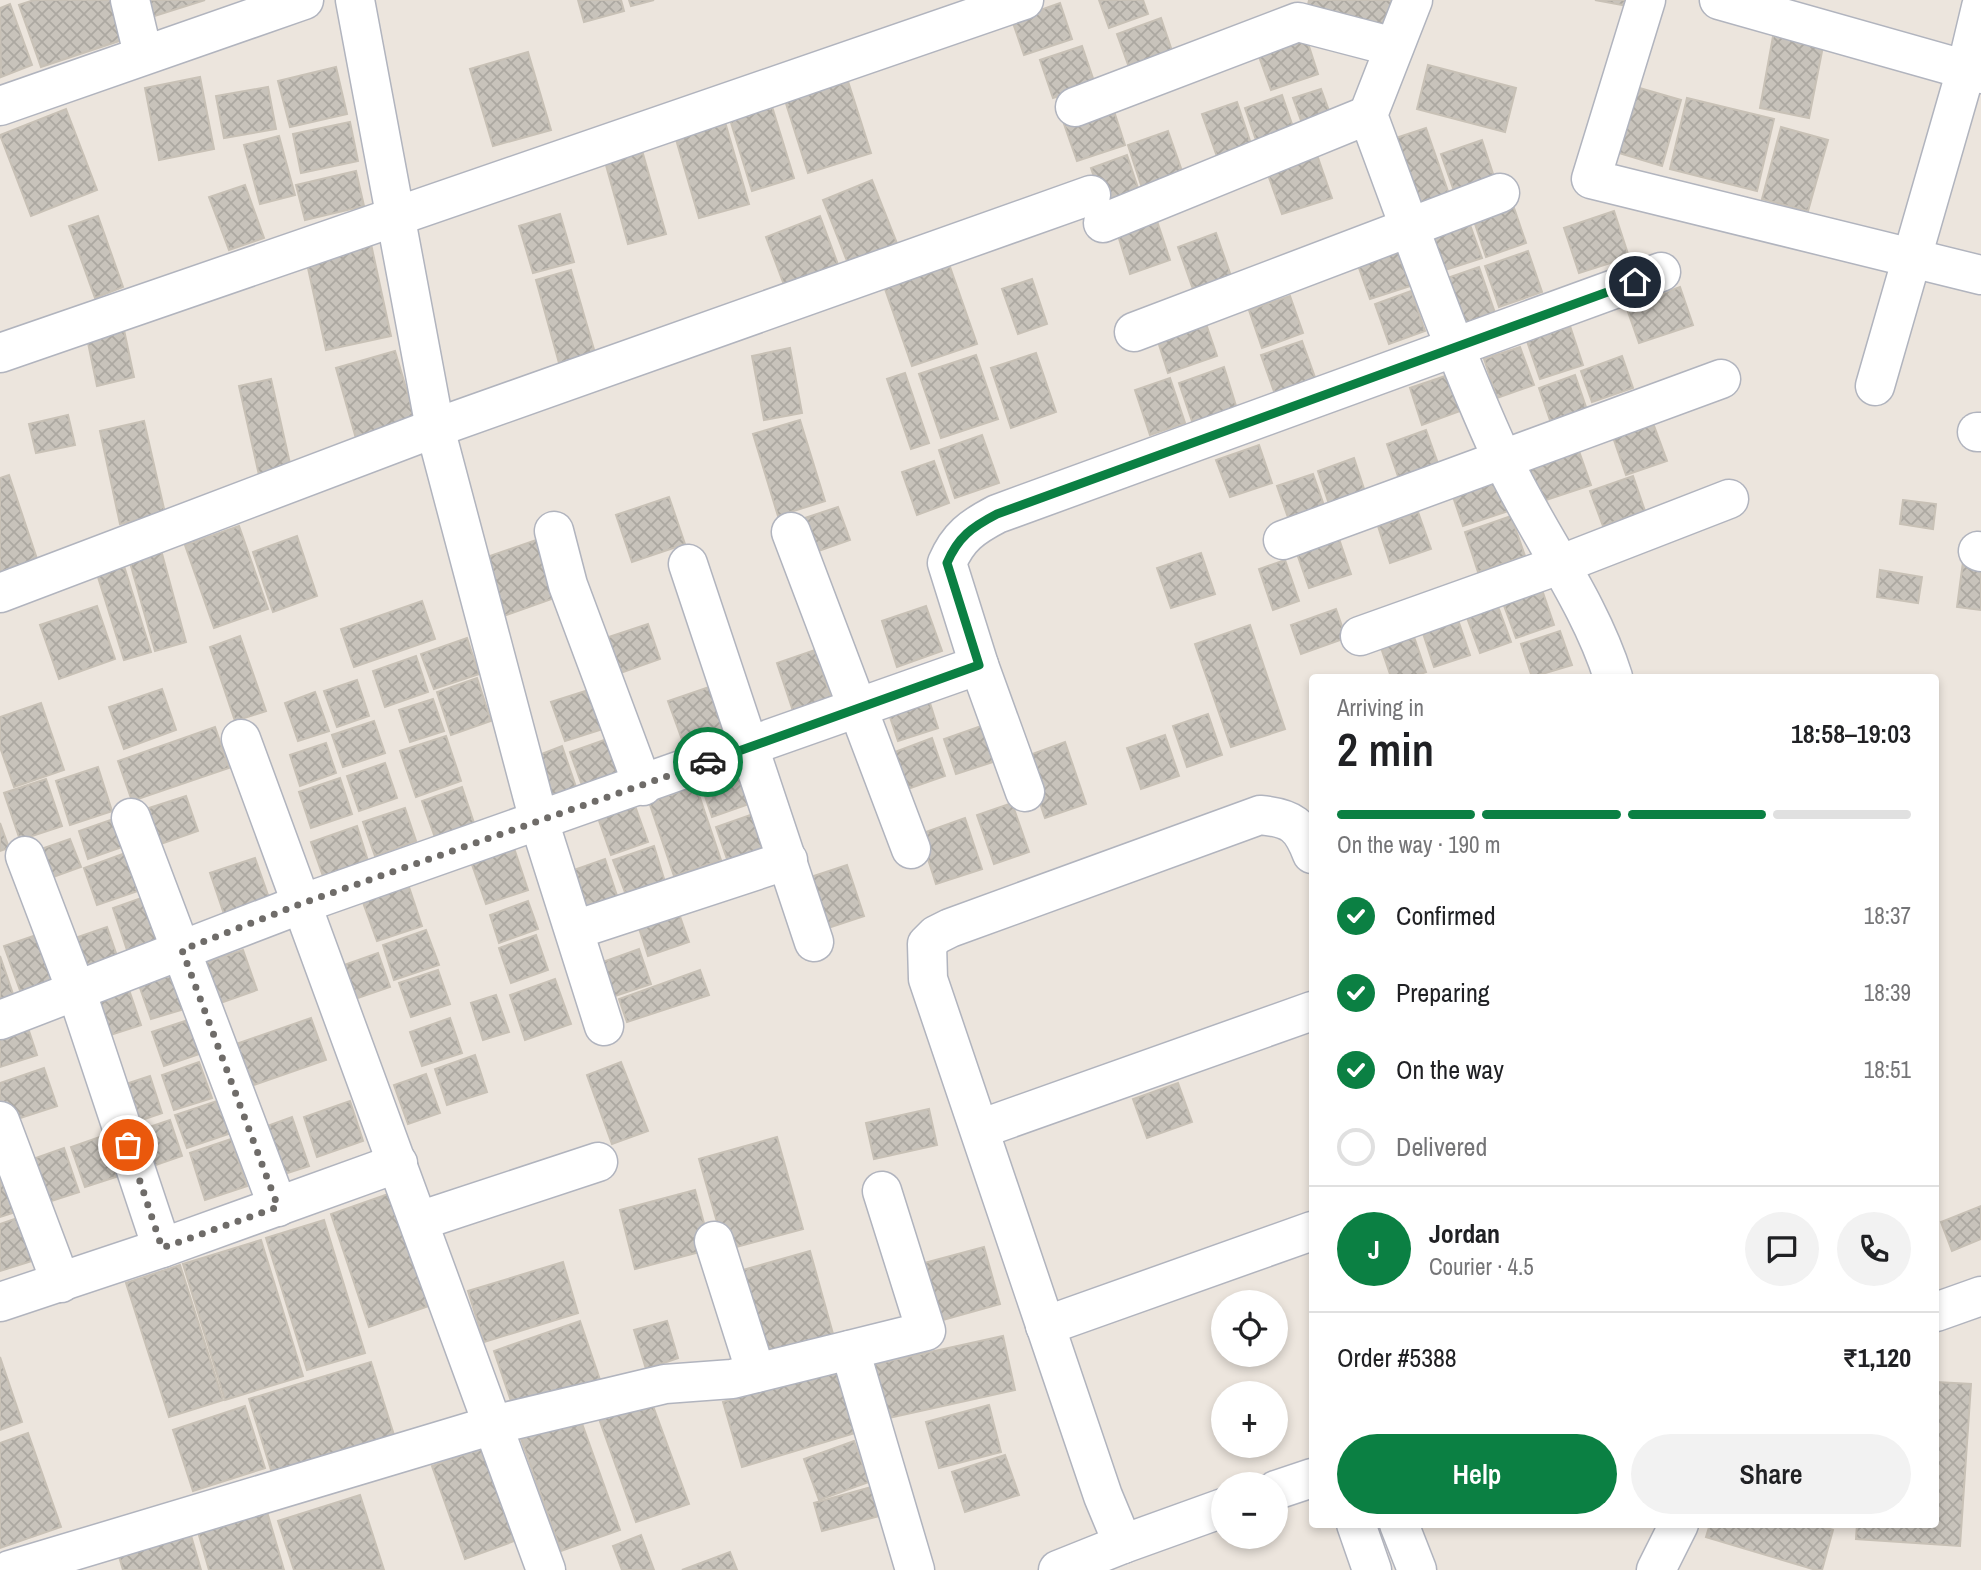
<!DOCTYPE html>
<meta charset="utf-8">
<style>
:root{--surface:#fff;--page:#f2f2f2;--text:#202124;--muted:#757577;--line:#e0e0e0;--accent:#0b8043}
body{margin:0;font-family:"Archivo Narrow",sans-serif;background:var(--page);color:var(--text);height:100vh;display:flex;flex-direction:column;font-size:26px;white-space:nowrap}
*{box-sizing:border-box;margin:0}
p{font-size:23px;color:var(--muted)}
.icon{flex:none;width:38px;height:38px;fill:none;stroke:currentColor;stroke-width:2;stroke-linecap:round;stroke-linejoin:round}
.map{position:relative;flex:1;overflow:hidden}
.sheet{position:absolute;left:1309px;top:674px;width:630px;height:854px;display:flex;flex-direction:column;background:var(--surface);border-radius:7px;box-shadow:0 4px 10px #0003}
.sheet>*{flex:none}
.tools{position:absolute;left:1211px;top:1290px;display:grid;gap:14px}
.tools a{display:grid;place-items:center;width:77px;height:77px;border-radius:50%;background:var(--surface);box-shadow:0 4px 10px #0003;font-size:35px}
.pin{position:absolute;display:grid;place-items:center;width:60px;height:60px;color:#fff;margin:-30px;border:4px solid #fff;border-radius:50%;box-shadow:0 2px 7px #0007}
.courier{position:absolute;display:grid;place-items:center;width:70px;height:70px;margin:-35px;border:5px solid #0b8043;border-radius:50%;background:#fff;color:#222;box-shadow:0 2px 9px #0007}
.headline em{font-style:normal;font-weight:600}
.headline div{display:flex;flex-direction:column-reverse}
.headline{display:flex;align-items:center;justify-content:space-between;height:119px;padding:0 28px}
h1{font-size:46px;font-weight:600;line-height:52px}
.bar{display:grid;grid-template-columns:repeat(4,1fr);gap:10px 7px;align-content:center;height:84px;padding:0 28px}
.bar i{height:9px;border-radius:5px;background:var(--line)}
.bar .selected{background:var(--accent)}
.bar p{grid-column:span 4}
.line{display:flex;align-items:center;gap:18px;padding:0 28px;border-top:2px solid var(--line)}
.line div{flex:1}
.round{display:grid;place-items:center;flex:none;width:74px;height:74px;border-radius:37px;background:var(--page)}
ol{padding:0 28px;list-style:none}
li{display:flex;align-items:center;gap:21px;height:77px}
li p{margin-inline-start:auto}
li .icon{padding:7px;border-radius:50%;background:var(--accent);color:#fff;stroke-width:4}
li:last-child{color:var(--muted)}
li i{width:38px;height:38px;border:4px solid var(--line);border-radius:50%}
.cta{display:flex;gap:14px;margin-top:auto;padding:14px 28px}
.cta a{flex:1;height:80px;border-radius:42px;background:var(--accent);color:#fff;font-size:28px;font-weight:600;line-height:80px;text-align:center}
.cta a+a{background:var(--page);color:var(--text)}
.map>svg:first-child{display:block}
.building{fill:url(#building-cross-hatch);stroke:#c8c1b6;stroke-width:2}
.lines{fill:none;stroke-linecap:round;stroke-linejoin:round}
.street-casing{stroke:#b1b4be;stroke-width:41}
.street{stroke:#fff;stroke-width:38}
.done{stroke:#6f6c69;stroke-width:7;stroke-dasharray:0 12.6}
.route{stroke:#0b8043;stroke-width:9}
</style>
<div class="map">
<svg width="1981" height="1570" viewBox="0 0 1981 1570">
<defs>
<pattern id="building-cross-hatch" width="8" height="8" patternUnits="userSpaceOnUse" patternTransform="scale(1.75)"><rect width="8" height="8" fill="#c8c3bb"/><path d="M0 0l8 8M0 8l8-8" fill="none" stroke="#aca8a1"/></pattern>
</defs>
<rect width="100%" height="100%" fill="#ece5dd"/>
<g class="building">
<path d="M34,0H113L125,39L41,67L19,5Z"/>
<path d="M139,0H205L145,19Z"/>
<path d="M578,0H621L624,11L584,22Z"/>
<path d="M629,0H654L631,6Z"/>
<path d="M1099,0H1143L1148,14L1109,28Z"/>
<path d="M1309,0H1392L1386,30L1306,15Z"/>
<path d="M1595,0H1629L1628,6Z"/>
<path d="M1060,3L1072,39L1024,55L1012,20Z"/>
<path d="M10,4L32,65L1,77L0,8Z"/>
<path d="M1161,18L1173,54L1130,70L1117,34Z"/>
<path d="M1774,31L1824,41L1809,118L1760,108Z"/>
<path d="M1305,34L1318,74L1271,90L1257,51Z"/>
<path d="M1082,46L1095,84L1053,98L1040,60Z"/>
<path d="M528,52L551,130L493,146L470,69Z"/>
<path d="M1428,65L1516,88L1505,132L1417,109Z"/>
<path d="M336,67L347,114L290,127L278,81Z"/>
<path d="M845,72L871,153L808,173L782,91Z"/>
<path d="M200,77L214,149L159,160L145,88Z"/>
<path d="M268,87L276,129L224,138L216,96Z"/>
<path d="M1636,87L1681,100L1662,166L1616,152Z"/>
<path d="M1321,89L1332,119L1304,129L1293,98Z"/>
<path d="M1282,95L1295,133L1258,146L1245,108Z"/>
<path d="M1687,98L1774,119L1757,191L1670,169Z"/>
<path d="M770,100L794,178L752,191L728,113Z"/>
<path d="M1237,102L1254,153L1220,165L1202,114Z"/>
<path d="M1113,108L1125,145L1077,161L1064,124Z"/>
<path d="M66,109L97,190L31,216L0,135Z"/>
<path d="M350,122L358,161L301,173L293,134Z"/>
<path d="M725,122L749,204L699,218L675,136Z"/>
<path d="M1781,127L1828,140L1808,211L1762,199Z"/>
<path d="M1426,128L1452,203L1415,216L1390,140Z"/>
<path d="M1168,131L1183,174L1142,188L1128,145Z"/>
<path d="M279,136L295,195L260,204L244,145Z"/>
<path d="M639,140L666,234L628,244L602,151Z"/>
<path d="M1482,140L1494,177L1454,191L1441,154Z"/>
<path d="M1316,152L1332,198L1282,214L1266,169Z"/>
<path d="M1127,155L1139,191L1103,203L1091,168Z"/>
<path d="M356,171L364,206L305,220L296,185Z"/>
<path d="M872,180L898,246L849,266L823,200Z"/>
<path d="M245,185L264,238L229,250L209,197Z"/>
<path d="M1512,202L1526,243L1486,257L1472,215Z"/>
<path d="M1614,211L1629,257L1579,273L1564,228Z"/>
<path d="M560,214L574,262L533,273L519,226Z"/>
<path d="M98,216L123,287L95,298L69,226Z"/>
<path d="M820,216L840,270L786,290L766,237Z"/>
<path d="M1156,218L1170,260L1130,274L1117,232Z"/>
<path d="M1469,222L1482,258L1442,271L1430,235Z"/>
<path d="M1216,233L1232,279L1194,292L1178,247Z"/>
<path d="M1393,238L1410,286L1370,299L1353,251Z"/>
<path d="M371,244L391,336L326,350L306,259Z"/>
<path d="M1528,251L1542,292L1499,307L1485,266Z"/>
<path d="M949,264L977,344L912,366L884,286Z"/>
<path d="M1479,267L1495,313L1463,324L1447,278Z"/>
<path d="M571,270L595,353L559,363L536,280Z"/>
<path d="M1032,279L1047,324L1018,334L1002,289Z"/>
<path d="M1680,287L1693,325L1639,343L1626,306Z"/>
<path d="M1411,291L1425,331L1389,344L1375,304Z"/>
<path d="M1290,296L1303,333L1262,348L1249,310Z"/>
<path d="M1204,318L1217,356L1168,373L1156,335Z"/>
<path d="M1570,326L1583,365L1540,379L1527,341Z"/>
<path d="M124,330L134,377L97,386L87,338Z"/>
<path d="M1302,341L1317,383L1276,397L1261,355Z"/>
<path d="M1520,347L1534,385L1497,398L1484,359Z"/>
<path d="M790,348L802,413L764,420L752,356Z"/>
<path d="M395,351L417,425L357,442L336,368Z"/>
<path d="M1036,353L1056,412L1011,428L991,368Z"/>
<path d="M976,355L998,419L941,438L919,374Z"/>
<path d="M1622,356L1633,388L1592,402L1581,371Z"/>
<path d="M1224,367L1237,409L1193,424L1179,383Z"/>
<path d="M905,373L929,443L911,449L887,379Z"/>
<path d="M1451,374L1463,410L1422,425L1410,388Z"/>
<path d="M1575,375L1587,410L1551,423L1539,388Z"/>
<path d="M1170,378L1185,423L1150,435L1135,390Z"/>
<path d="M271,379L291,468L259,475L239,386Z"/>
<path d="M68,415L75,445L36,453L29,424Z"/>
<path d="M800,420L825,501L778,516L753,434Z"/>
<path d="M144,421L165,513L120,524L100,431Z"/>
<path d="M1653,423L1667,461L1626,475L1613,437Z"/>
<path d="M1426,430L1440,469L1400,482L1387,444Z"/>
<path d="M982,435L999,483L955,498L939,450Z"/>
<path d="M1574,437L1591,485L1540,502L1524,455Z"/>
<path d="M1259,445L1272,483L1230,497L1216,460Z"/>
<path d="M1354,458L1367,498L1331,510L1318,471Z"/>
<path d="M934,461L949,503L917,515L902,472Z"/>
<path d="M1495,473L1508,511L1463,526L1450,488Z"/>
<path d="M1313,474L1327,514L1291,526L1277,486Z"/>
<path d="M9,475L37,559L0,572V478Z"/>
<path d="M1633,476L1645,511L1603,526L1590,491Z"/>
<path d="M669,497L685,544L632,562L616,515Z"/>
<path d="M1903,500L1936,504L1933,529L1900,524Z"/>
<path d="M838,507L850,540L810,554L799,520Z"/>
<path d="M1418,512L1431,549L1390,563L1378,526Z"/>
<path d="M1511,516L1525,556L1478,572L1465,532Z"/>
<path d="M239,526L268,609L214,628L185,545Z"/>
<path d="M1336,530L1351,574L1309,588L1294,545Z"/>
<path d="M297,536L317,596L273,612L253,552Z"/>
<path d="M542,538L563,595L501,617L481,559Z"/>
<path d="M161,550L186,642L155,651L129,559Z"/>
<path d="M1201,553L1215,594L1171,608L1157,568Z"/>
<path d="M1285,560L1299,601L1273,610L1259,569Z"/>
<path d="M1963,562L1981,565V610L1957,607Z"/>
<path d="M124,566L151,652L124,660L97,574Z"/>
<path d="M1880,570L1922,577L1918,603L1877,597Z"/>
<path d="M1538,578L1554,625L1516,638L1499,592Z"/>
<path d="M422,601L435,639L354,667L341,629Z"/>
<path d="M1496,601L1511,642L1480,653L1465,612Z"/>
<path d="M97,606L115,659L59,679L40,625Z"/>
<path d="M926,606L942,651L897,667L882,621Z"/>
<path d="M1336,609L1346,638L1301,654L1291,625Z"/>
<path d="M1455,611L1470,655L1434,667L1420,624Z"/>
<path d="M648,624L660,659L612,676L600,640Z"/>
<path d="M1250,625L1285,729L1231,747L1195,644Z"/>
<path d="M1411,628L1426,672L1411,677H1391L1378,639Z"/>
<path d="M1560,631L1572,665L1532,677L1521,644Z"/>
<path d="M240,636L266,711L235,721L210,647Z"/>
<path d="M467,638L479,674L434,689L421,654Z"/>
<path d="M815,650L831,698L793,711L777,663Z"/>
<path d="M416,656L428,692L385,707L373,671Z"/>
<path d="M477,678L491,721L451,735L437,692Z"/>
<path d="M357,680L369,716L337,727L324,691Z"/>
<path d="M712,686L727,730L684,745L668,701Z"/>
<path d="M598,687L612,726L565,741L551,702Z"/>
<path d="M162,689L176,730L124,749L109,707Z"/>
<path d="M315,692L329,731L298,741L285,703Z"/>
<path d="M433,699L444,731L410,742L399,710Z"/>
<path d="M929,700L938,728L898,741L889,714Z"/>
<path d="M41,703L64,770L14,787L0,747V717Z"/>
<path d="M1208,714L1222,755L1187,767L1173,726Z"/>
<path d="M374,721L385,753L343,767L332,735Z"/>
<path d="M984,725L996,761L956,774L944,739Z"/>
<path d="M215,727L229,768L132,801L118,761Z"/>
<path d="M1165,735L1179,776L1141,789L1127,748Z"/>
<path d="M446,736L461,781L416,797L400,751Z"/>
<path d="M932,738L945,776L905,790L892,753Z"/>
<path d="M607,739L620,775L583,788L570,752Z"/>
<path d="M1065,742L1086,804L1045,818L1024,757Z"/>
<path d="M326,743L336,773L300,786L290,755Z"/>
<path d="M562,746L577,790L545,801L531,758Z"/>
<path d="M737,758L752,803L712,817L697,772Z"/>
<path d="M385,763L397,798L359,811L347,776Z"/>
<path d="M98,767L112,811L70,825L56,781Z"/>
<path d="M340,778L352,814L311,828L299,792Z"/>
<path d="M46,779L62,826L20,840L4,793Z"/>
<path d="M696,786L721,860L674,876L649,802Z"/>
<path d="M462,787L476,829L437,843L422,801Z"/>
<path d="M186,796L198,831L155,846L143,810Z"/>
<path d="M634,803L648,842L611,855L597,815Z"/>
<path d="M1012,803L1029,852L994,864L977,815Z"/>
<path d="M405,808L416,841L375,856L363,822Z"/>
<path d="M756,813L768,848L728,862L716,827Z"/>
<path d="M119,817L128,845L88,859L79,831Z"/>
<path d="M965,818L982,869L936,884L920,834Z"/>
<path d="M0,823L9,848L0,851Z"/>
<path d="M357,826L369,864L324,879L311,842Z"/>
<path d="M70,839L81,867L45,880L35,851Z"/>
<path d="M654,846L665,882L626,895L613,860Z"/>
<path d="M514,848L528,890L486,904L471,862Z"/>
<path d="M128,852L141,890L97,905L84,868Z"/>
<path d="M255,858L269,898L224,914L210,873Z"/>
<path d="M605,859L618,899L582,912L568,872Z"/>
<path d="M847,865L864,916L825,929L808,878Z"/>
<path d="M406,878L422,926L377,941L360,894Z"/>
<path d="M147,896L161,938L127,950L113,908Z"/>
<path d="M528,901L538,929L499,943L490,915Z"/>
<path d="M677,908L689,942L648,956L637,922Z"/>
<path d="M107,927L118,959L77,973L66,941Z"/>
<path d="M426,930L439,965L394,980L383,945Z"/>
<path d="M42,933L59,980L21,993L4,946Z"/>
<path d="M536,935L548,970L511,983L499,948Z"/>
<path d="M639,949L651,984L609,998L597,964Z"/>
<path d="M243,950L257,990L209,1007L194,966Z"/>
<path d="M378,953L390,987L352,1000L341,966Z"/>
<path d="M0,956L14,997L0,1002Z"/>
<path d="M438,970L450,1004L411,1017L399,983Z"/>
<path d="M700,970L709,995L627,1022L619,999Z"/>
<path d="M171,974L184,1009L151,1019L139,985Z"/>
<path d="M555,979L571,1024L525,1040L510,995Z"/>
<path d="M126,981L141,1025L101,1038L86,995Z"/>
<path d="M496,995L509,1032L483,1040L471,1003Z"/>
<path d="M311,1018L326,1060L245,1088L230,1046Z"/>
<path d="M450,1018L462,1053L422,1066L410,1032Z"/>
<path d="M188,1020L199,1054L164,1066L152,1032Z"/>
<path d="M26,1022L37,1055L0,1067V1032Z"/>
<path d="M475,1055L487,1092L447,1105L435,1069Z"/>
<path d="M199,1062L212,1098L174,1110L162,1075Z"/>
<path d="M621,1062L648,1131L612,1144L587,1075Z"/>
<path d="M44,1068L57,1106L8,1122L0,1097V1083Z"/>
<path d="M426,1074L440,1113L408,1124L394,1085Z"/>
<path d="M150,1076L162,1113L133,1123L120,1086Z"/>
<path d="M1178,1083L1192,1122L1147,1138L1133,1099Z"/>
<path d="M220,1100L231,1133L187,1148L175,1115Z"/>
<path d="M350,1101L363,1141L317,1157L304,1117Z"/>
<path d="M929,1109L937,1145L874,1159L866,1123Z"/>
<path d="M292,1117L309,1166L272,1178L256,1130Z"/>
<path d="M170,1120L182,1156L150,1167L137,1131Z"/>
<path d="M114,1132L128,1173L85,1187L71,1147Z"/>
<path d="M777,1137L803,1229L725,1250L699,1159Z"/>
<path d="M231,1139L247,1186L205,1200L190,1153Z"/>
<path d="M64,1148L79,1192L42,1204L27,1161Z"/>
<path d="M0,1174L22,1210L0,1217Z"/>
<path d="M695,1190L711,1249L635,1269L620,1210Z"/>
<path d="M391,1193L429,1306L369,1327L331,1214Z"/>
<path d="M1981,1206V1239L1952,1251L1941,1222Z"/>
<path d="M26,1215L41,1258L0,1271V1224Z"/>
<path d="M324,1220L365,1353L307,1370L266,1238Z"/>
<path d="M261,1240L303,1376L225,1400L183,1264Z"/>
<path d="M984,1247L1000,1304L932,1323L917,1265Z"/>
<path d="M810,1251L835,1341L762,1361L736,1272Z"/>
<path d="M563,1262L578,1313L484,1342L468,1291Z"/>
<path d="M180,1265L223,1400L169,1417L126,1283Z"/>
<path d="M580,1321L600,1380L514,1410L494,1351Z"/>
<path d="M667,1321L678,1358L646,1369L634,1330Z"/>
<path d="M1003,1336L1015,1390L884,1419L871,1365Z"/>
<path d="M0,1357L22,1422L0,1430Z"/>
<path d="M371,1362L394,1435L272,1473L249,1399Z"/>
<path d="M849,1365L868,1429L742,1467L723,1402Z"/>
<path d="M1936,1382L1971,1384L1960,1546L1856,1539L1857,1524H1936Z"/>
<path d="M649,1395L689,1504L636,1522L597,1413Z"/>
<path d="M989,1405L1001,1452L939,1468L926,1422Z"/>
<path d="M245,1406L265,1468L193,1491L173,1430Z"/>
<path d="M579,1415L620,1530L561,1551L520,1436Z"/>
<path d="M28,1433L61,1527L0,1548V1443Z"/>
<path d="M854,1441L869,1482L819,1500L804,1459Z"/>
<path d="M494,1444L528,1536L465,1559L432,1466Z"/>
<path d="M1005,1455L1019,1495L965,1512L952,1472Z"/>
<path d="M875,1486L883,1515L822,1531L814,1503Z"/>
<path d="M360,1495L384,1570H294L278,1521Z"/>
<path d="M265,1505L284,1570H209L196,1525Z"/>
<path d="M1710,1524H1814L1833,1530L1822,1570H1816L1706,1537Z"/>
<path d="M190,1532L201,1570H123L118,1553Z"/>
<path d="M641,1535L654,1570H622L613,1546Z"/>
<path d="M730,1552L737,1570H682Z"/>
</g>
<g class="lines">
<g class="street-casing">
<g id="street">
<path d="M130,0L143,54"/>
<path d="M355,0L435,428L539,821L604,1026"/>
<path d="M1413,0L1368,115C1411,230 1451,347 1502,458C1536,532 1589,600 1613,677"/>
<path d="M1646,0L1591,179L1981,275"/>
<path d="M1719,0L1981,74"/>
<path d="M0,106L304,0"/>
<path d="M1075,107L1298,22L1394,47"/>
<path d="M1103,223L1368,115"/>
<path d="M1134,332L1500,193"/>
<path d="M0,353L1024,0"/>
<path d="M1875,386L1966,70L1981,7"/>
<path d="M1977,432H1981"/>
<path d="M554,531L568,585L643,786"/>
<path d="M791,532L911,849"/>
<path d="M1283,540L1721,379"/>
<path d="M1978,551L1981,552"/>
<path d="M688,564L814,942"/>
<path d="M0,593L435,428L1091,195"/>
<path d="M1360,636L1559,565L1729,499"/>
<path d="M979,665L1025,792"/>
<path d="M241,739L546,1570"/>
<path d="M131,818L278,1207"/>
<path d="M25,856L76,990L162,1248"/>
<path d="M575,930L788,860"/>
<path d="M0,1020L304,903L979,665L947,563C958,537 972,527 997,514L1661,272"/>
<path d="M0,1121L61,1283"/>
<path d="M980,1129L1312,1011"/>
<path d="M419,1221L598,1162"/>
<path d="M714,1241L756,1373"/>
<path d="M0,1302L162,1248L398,1163"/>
<path d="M1936,1312L1981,1296"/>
<path d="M1045,1326L1312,1231"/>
<path d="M850,1350L915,1570"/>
<path d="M1276,1490L1312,1478"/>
<path d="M1223,1508L1123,1544L1103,1496L928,979L927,944L936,935L950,928L1260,815C1292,818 1301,825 1312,854"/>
<path d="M1356,1524L1372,1570"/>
<path d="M1399,1524L1417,1570"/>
<path d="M10,1570L493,1425L665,1384L732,1379L926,1331L882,1191"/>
<path d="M1058,1570L1123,1544"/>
<path d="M1656,1570L1679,1524"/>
</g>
</g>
<use href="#street" class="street"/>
</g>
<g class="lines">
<path class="done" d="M128,1145L162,1248L278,1207L182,950L303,903L708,762"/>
<path class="route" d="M708,762L979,665L947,563C958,537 972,527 997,514L1635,282"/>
</g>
</svg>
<div class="tools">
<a><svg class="icon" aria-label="locate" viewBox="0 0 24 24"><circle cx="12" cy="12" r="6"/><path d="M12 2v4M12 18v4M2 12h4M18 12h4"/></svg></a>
<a>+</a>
<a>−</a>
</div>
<div class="pin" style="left:128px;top:1145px;background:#ea580c"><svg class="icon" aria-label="bag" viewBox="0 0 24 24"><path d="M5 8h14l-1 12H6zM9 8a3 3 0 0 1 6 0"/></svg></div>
<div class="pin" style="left:1635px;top:282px;background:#1f2937"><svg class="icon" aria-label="home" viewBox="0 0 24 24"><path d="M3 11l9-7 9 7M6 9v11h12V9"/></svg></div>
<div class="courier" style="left:708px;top:762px"><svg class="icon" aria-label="car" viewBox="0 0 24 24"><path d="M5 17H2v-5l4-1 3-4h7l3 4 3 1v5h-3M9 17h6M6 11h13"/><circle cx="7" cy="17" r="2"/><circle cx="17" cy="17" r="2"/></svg></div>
<section class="sheet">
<div class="headline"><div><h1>2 min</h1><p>Arriving in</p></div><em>18:58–19:03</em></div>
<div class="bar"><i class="selected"></i><i class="selected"></i><i class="selected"></i><i></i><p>On the way · 190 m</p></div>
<ol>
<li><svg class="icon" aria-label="check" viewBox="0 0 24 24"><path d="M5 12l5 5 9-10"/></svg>Confirmed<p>18:37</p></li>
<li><svg class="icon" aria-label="check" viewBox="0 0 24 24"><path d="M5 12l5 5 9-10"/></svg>Preparing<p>18:39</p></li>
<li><svg class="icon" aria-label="check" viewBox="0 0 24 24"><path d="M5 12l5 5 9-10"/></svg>On the way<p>18:51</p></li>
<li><i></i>Delivered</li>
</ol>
<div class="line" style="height:126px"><b class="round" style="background:var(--accent);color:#fff">J</b><div><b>Jordan</b><p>Courier · 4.5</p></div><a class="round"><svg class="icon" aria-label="chat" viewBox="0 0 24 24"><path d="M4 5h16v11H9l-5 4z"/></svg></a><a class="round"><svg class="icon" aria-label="phone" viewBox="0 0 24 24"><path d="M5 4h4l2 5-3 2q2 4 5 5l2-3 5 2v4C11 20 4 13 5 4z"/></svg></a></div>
<div class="line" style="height:91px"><div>Order #5388</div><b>₹1,120</b></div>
<div class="cta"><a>Help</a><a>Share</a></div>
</section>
</div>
